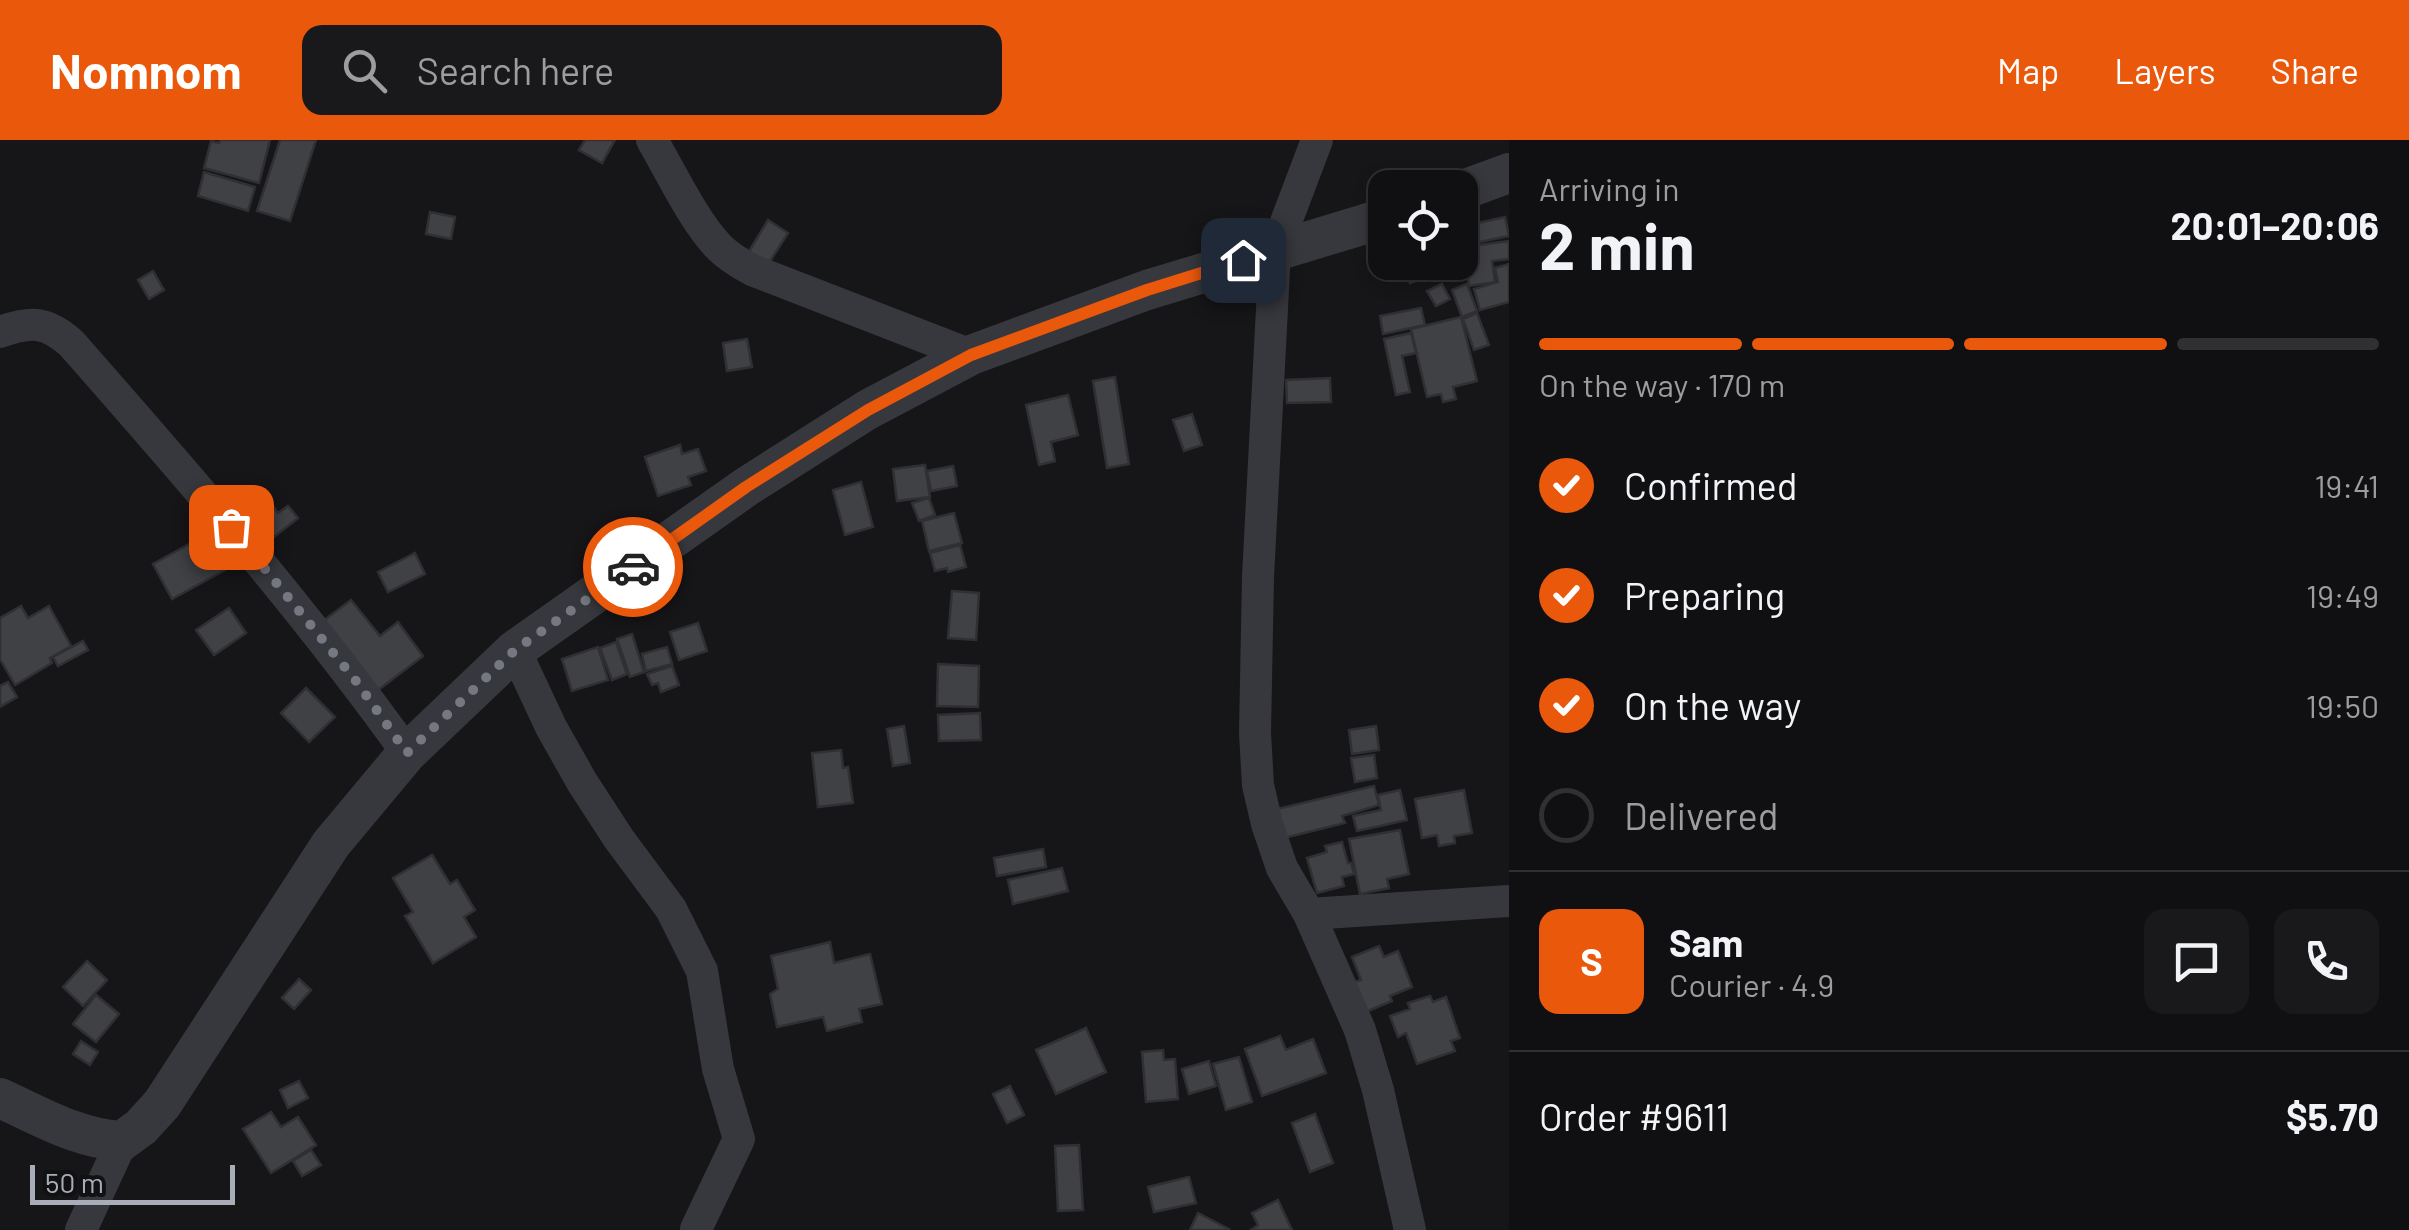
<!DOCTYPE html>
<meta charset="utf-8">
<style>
:root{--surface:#101012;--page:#19191b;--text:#f1f3f6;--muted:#9c9d9f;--line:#303032;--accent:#ea580c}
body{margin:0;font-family:Barlow,sans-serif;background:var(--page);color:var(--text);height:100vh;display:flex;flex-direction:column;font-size:38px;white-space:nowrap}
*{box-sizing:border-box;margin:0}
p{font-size:32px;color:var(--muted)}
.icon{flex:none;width:55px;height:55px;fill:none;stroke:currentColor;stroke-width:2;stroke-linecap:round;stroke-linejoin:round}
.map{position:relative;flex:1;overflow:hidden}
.drawer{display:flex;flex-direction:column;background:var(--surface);width:900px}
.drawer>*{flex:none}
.buttons{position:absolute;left:1368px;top:30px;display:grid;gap:20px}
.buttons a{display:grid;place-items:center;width:110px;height:110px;border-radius:20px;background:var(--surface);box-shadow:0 5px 15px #0003,0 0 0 2px var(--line);font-size:50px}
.scale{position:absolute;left:30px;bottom:25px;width:205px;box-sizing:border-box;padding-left:10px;border:5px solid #a8adb8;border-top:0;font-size:28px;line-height:35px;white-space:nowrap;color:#a8adb8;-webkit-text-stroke:8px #111113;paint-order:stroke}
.pin{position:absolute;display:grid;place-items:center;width:85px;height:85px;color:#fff;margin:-42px;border-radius:20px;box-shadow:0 5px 15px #0006}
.courier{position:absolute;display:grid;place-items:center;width:100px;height:100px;margin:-50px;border:8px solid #ea580c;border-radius:50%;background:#fff;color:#222;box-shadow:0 2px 12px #0007}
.headline em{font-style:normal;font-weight:700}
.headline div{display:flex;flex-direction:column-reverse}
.headline{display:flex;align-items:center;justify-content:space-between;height:170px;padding:0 30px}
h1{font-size:65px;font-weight:700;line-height:75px}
.bar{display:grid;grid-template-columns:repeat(4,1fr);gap:15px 10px;align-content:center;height:120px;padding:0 30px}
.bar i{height:12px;border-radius:8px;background:var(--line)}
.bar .active{background:var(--accent)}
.bar p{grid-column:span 4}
.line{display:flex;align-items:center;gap:25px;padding:0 30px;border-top:2px solid var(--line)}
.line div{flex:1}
.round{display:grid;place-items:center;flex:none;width:105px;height:105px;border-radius:20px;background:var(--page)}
ol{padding:0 30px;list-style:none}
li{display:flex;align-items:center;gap:30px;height:110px}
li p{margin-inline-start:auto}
li .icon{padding:10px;border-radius:50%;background:var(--accent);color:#fff;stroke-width:4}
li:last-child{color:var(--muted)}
li i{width:55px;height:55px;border:5px solid var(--line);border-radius:50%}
header{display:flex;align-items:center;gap:60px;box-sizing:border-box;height:140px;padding:0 50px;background:var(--accent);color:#fff}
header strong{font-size:48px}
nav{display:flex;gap:55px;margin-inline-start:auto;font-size:35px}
.search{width:700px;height:90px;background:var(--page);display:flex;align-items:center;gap:25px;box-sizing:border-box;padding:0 35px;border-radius:20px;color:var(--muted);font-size:38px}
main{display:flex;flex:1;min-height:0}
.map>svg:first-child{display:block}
.building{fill:#404145;stroke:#303034;stroke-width:2.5}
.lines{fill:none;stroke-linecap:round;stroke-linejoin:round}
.minor{stroke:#37383d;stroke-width:32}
.tertiary{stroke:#37383d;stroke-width:40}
.done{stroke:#757880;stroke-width:10;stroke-dasharray:0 18}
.route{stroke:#ea580c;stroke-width:12}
</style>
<header>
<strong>Nomnom</strong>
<div class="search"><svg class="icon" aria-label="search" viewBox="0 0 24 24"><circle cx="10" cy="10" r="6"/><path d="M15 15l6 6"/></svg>Search here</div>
<nav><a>Map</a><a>Layers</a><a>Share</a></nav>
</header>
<main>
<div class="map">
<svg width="1509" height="1090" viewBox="0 0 1509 1090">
<rect width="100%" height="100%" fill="#161618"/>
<g class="building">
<path d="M220,0H270L259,43L204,28L211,1L219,3Z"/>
<path d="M280,0H316L290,81L257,71Z"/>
<path d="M585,0H615L602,23L579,10Z"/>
<path d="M204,32L255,47L248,71L198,56Z"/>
<path d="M430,72L455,77L451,99L426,94Z"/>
<path d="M1505,77L1509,96L1470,104L1469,115L1460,117V87Z"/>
<path d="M768,80L788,93L767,126L748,113Z"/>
<path d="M1509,101V119L1492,121L1495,142L1469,146L1466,123L1473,122L1471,106Z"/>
<path d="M1403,122H1438L1442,133L1410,143Z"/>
<path d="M1509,124V162L1480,170L1474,149L1498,142L1495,128Z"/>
<path d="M153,131L164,150L149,159L138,140Z"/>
<path d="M1442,144L1450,159L1436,166L1427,151Z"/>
<path d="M1467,144L1477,171L1462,177L1452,150Z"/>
<path d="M1421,168L1425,185L1383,194L1380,176Z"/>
<path d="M1477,173L1489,205L1474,210L1463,179Z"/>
<path d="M1461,177L1477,241L1453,247L1456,259L1443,262L1441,254L1427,257L1411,189Z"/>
<path d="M1411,193L1416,213L1402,216L1410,252L1396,255L1384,199Z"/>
<path d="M747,199L752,227L727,231L723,203Z"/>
<path d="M1115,237L1129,324L1107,328L1093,241Z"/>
<path d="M1330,238L1331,262L1287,263L1286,240Z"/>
<path d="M1068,255L1078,295L1051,302L1055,321L1039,325L1026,265Z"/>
<path d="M1192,274L1202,305L1184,311L1173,280Z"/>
<path d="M680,305L682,314L698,309L706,331L688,337L691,345L658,356L645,317Z"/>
<path d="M925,325L930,357L897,361L893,329Z"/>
<path d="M953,326L957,346L931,351L927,331Z"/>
<path d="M861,342L873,387L845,395L833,350Z"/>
<path d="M263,352L278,373L288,366L298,378L274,397L248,363Z"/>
<path d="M929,358L935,375L919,381L912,363Z"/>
<path d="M237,359L259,384L246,396L224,371Z"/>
<path d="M954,373L962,403L929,411L922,381Z"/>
<path d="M206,395L225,430L172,459L153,424Z"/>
<path d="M960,405L966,427L948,432L947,428L935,431L930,413Z"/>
<path d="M415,413L425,434L388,452L378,432Z"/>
<path d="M952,451L979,453L976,500L948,498Z"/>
<path d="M351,460L380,496L398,482L423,516L377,551L323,481Z"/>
<path d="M21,466L28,478L49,466L71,506L50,518L52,523L15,545L0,519V478Z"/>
<path d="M229,468L246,493L214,515L196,490Z"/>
<path d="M698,483L707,511L679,520L670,492Z"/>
<path d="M632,494L644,532L630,537L617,499Z"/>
<path d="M83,501L88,510L58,526L53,517Z"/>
<path d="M616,502L627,534L612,540L600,508Z"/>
<path d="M598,507L608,540L572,551L562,519Z"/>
<path d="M667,507L672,524L646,531L642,514Z"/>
<path d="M938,524L979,526L978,567L937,566Z"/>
<path d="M672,526L679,545L661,552L658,543L652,545L647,534Z"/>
<path d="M8,542L17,557L0,567V546Z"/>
<path d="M306,548L335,577L309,602L281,573Z"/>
<path d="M980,573L981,600L939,601L938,575Z"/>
<path d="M904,586L910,623L893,626L887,589Z"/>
<path d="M1376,586L1379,610L1352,614L1349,590Z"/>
<path d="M841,610L843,628L848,627L853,663L818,667L812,613Z"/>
<path d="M1374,615L1377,638L1355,642L1351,618Z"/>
<path d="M1374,646L1379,665L1342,676L1345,683L1276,700L1269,671Z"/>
<path d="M1400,650L1407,680L1357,691L1353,676L1381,670L1378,655Z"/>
<path d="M1464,650L1472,693L1454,696L1455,703L1439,706L1437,695L1422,698L1415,659Z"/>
<path d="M1400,690L1409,734L1387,739L1389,748L1360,754L1349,699Z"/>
<path d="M1342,702L1348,723H1351L1354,734L1342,737L1344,746L1317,753L1307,718L1327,712L1325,706Z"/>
<path d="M1043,709L1046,727L997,736L994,718Z"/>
<path d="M432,715L450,744L457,740L475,770L464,777L476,797L433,823L405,776L413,772L393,738Z"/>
<path d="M1062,728L1068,751L1013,764L1008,740Z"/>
<path d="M830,802L834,823L870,814L882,864L859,869L862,882L827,891L823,877L777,887L770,854L778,849L771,816Z"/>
<path d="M1379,806L1384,817L1398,811L1412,847L1390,856L1392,861L1363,873L1351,843L1361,840L1352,817Z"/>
<path d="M87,821L107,840L83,866L63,847Z"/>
<path d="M299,839L311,850L294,869L282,858Z"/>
<path d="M96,855L119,874L96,902L73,884Z"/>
<path d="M1430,856L1433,862L1446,857L1460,898L1451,901L1455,911L1417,924L1406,893L1398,897L1390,876L1410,869L1408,863Z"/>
<path d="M1086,888L1106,932L1056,954L1036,910Z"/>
<path d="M1280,896L1286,910L1313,899L1326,933L1262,956L1245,909Z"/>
<path d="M81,901L98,912L90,925L73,914Z"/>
<path d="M1163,910L1164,920L1175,919L1178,959L1146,962L1142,912Z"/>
<path d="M1239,917L1252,962L1226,970L1213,924Z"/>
<path d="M1209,921L1216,946L1189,954L1182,929Z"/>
<path d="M299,941L308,958L288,968L280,950Z"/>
<path d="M1010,946L1024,975L1007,983L993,954Z"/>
<path d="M271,972L281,987L298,977L316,1005L271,1033L243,989Z"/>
<path d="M1315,974L1333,1023L1310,1032L1292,983Z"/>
<path d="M1079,1005L1083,1070L1058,1071L1055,1006Z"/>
<path d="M311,1010L321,1025L302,1036L293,1021Z"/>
<path d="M1189,1037L1196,1063L1154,1072L1148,1047Z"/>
<path d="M1278,1060L1292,1090H1251L1258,1085L1252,1073Z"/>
<path d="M1198,1073L1229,1089L1228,1090H1190Z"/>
</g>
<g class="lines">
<g class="minor">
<path d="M652,0C671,32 694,82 720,108C729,117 741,124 752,130L971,215"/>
<path d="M1317,0L1275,111L1258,437L1255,593L1258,645L1267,684L1282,728L1309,774L1360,890L1378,950L1410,1090"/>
<path d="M0,192C31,181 46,181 71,203C188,336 304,469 407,613"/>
<path d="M515,510L551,587L582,642L619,699L671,769L702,831L718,929L739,999L696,1089"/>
<path d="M1309,774L1509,761"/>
<path d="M81,1090L122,1001"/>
</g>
<g class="tertiary">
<path d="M1460,51L1509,33"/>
<path d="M0,958C40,976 78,999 122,1001L141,987L162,964L331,704L407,613L515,510L746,347L867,270L971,215L1147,150L1385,78"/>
</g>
</g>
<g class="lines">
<path class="done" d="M231,387L356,541L407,613L515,510L633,427"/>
<path class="route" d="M633,427L746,347L868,270L971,215L1147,150L1243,120"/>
</g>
</svg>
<div class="buttons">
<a><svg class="icon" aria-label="locate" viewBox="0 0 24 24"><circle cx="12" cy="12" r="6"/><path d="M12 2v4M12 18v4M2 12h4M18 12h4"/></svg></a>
</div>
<div class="scale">50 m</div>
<div class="pin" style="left:231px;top:387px;background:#ea580c"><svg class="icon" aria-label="bag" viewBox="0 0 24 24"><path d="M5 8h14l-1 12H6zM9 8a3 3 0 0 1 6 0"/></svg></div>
<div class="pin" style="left:1243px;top:120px;background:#1f2937"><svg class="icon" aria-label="home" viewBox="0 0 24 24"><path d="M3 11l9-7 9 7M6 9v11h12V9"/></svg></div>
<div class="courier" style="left:633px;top:427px"><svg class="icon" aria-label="car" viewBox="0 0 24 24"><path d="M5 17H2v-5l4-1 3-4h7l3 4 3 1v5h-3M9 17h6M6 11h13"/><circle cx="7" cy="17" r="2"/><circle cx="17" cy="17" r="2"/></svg></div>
</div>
<section class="drawer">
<div class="headline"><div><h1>2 min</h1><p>Arriving in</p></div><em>20:01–20:06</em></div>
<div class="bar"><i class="active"></i><i class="active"></i><i class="active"></i><i></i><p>On the way · 170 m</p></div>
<ol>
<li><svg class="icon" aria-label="check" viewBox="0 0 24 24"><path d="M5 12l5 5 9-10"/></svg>Confirmed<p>19:41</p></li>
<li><svg class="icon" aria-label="check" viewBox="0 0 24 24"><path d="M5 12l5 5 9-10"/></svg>Preparing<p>19:49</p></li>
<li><svg class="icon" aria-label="check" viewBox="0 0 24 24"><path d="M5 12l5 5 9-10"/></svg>On the way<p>19:50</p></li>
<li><i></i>Delivered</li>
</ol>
<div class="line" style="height:180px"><b class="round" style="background:var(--accent);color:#fff">S</b><div><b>Sam</b><p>Courier · 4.9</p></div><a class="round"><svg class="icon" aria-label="chat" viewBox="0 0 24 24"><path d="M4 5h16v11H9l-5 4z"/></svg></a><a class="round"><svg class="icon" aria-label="phone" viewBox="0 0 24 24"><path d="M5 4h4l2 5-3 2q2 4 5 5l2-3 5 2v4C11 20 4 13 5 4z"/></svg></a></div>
<div class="line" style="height:130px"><div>Order #9611</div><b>$5.70</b></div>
</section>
</main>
